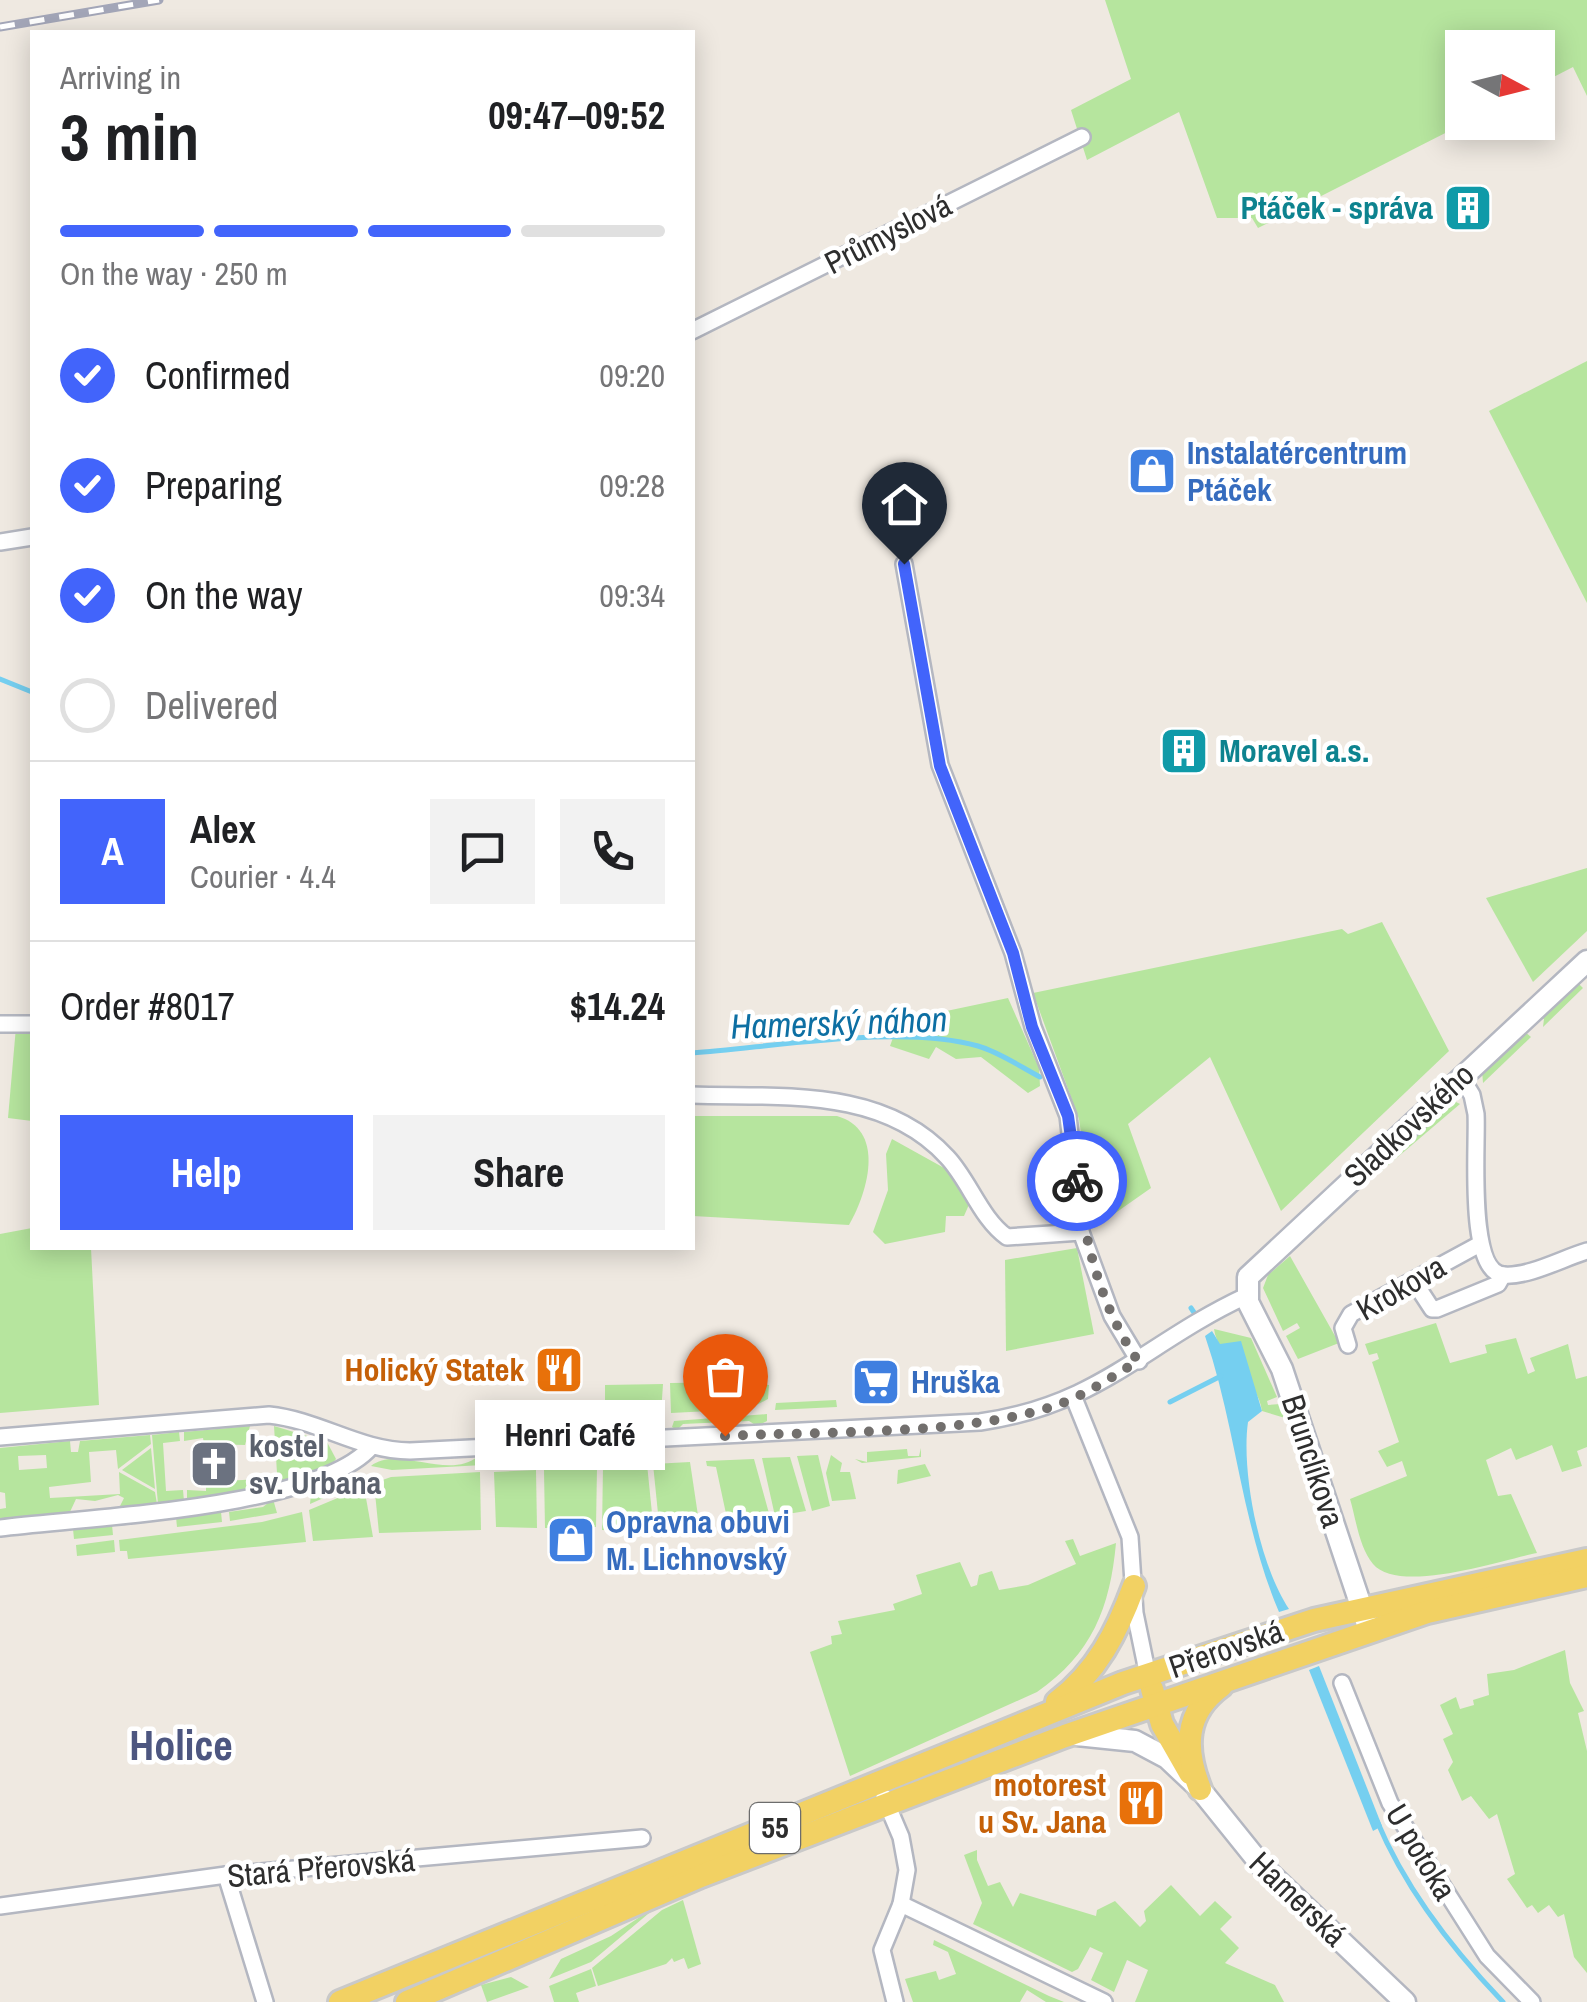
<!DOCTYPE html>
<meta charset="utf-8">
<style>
:root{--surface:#fff;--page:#f2f2f2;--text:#202124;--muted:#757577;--line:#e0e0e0;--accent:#4264fb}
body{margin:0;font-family:"Archivo Narrow",sans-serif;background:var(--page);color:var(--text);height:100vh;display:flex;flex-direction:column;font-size:38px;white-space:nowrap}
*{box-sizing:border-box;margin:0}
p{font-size:32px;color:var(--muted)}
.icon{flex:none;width:55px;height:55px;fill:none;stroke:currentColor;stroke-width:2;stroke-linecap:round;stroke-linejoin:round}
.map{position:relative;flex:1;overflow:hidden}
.details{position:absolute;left:30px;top:30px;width:665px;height:1220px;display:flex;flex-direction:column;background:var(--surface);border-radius:0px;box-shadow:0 5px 25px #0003}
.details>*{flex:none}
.needle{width:65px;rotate:97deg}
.controls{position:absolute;left:1445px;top:30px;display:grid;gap:20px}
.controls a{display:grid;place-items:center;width:110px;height:110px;border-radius:0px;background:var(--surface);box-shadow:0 5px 25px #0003;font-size:50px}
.pin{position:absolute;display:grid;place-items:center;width:85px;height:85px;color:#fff;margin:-102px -42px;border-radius:50% 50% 50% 0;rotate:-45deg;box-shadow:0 0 10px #0007}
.pin .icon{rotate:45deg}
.courier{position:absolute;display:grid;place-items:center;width:100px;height:100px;margin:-50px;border:8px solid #4264fb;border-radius:50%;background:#fff;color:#222;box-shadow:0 2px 12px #0007}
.bubble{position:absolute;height:70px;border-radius:0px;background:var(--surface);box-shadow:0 5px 25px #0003;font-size:32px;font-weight:700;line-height:70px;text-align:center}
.headline em{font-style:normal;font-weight:700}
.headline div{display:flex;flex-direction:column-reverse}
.headline{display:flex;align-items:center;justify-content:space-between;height:170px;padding:0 30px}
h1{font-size:65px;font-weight:700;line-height:75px}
.bar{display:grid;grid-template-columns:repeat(4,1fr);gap:15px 10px;align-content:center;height:120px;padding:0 30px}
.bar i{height:12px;border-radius:8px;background:var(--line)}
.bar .active{background:var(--accent)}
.bar p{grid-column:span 4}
.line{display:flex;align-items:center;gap:25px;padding:0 30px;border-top:2px solid var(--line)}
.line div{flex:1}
.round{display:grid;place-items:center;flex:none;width:105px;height:105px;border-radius:0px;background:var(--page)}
ol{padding:0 30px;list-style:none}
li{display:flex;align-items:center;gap:30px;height:110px}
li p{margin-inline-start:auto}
li .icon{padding:10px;border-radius:50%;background:var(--accent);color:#fff;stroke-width:4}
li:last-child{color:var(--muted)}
li i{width:55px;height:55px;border:5px solid var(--line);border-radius:50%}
.cta{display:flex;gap:20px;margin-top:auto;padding:20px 30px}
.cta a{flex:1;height:115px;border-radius:0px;background:var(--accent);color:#fff;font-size:40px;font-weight:700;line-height:115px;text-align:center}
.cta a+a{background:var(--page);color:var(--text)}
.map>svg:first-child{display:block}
.green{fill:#b6e59e;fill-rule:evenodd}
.water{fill:#75cff0}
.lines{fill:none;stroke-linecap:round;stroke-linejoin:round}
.stream{stroke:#75cff0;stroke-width:5}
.street-casing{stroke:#b4b7c1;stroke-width:20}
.secondary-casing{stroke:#b4b7c1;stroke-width:25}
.primary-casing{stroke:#c9c9c9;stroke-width:28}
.street{stroke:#fff;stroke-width:15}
.secondary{stroke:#fff;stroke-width:20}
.primary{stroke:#f2d163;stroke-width:22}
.rail-casing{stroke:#a3a6b8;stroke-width:9}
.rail{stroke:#fff;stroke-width:5;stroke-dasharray:15;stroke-linecap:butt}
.done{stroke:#726f6d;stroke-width:10;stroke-dasharray:0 18}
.route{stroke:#4264fb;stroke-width:12}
.labels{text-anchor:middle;stroke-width:9;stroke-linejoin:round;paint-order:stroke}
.shield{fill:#fff;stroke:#6d6d6d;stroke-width:2.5}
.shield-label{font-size:30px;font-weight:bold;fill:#2e2e2e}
.culture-label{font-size:32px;font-weight:bold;fill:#0d838f;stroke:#fff;text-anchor:end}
.street-label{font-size:32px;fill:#2e2e2e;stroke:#fff}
.shop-label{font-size:32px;font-weight:bold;fill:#366cbe;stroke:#fff;text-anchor:start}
.food-label{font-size:32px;font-weight:bold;fill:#c56008;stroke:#fff;text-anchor:end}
.worship-label{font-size:32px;font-weight:bold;fill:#5b616d;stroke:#fff;text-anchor:start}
.water-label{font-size:35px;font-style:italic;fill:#0d6fa3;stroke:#fff}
.district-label{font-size:42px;font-weight:bold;fill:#4d5680;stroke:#fff}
</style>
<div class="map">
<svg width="1587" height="2002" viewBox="0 0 1587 2002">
<rect width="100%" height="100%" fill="#efe9e1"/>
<g class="green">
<path d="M1105,0H1587V96L1573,67L1538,85V48H1462L1465,123L1258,228L1252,218H1217L1179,112L1087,160L1071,110L1131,79Z"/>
<path d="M1587,361V603L1489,411Z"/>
<path d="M1587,868V931L1533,982L1486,898Z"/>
<path d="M1382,922L1449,1051L1281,1211L1210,1057L1128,1124L1151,1188L1094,1228L1079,1119L1033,993L1342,929L1348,934Z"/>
<path d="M1577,982L1583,988L1543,1027L1544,1019L1539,1017Z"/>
<path d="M1008,998L1039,1068L1040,1086L1028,1093L981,1057L956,1059L936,1047L929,1059L890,1046L899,1021Z"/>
<path d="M16,1027L32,1029V1121L8,1118Z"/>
<path d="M1524,1031L1531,1037L1483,1083L1482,1070Z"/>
<path d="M1452,1100L1460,1104L1379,1173L1376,1169Z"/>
<path d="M693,1116H837C886,1130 868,1192 849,1225L693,1216Z"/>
<path d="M892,1139L946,1169L971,1200L964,1216H946L945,1232L885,1244L873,1232L888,1190L886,1154Z"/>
<path d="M32,1228V1248H91L99,1405L0,1413V1234Z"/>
<path d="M1077,1248L1094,1334L1006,1351L1005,1260Z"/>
<path d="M1290,1256L1339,1343L1298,1359L1286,1336L1300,1328L1297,1323L1283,1331L1263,1288L1268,1275Z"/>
<path d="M1436,1323L1450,1363L1487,1353L1485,1345L1516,1338L1528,1374L1535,1371L1530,1358L1568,1344L1576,1379L1587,1376V1447L1577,1451L1582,1466L1562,1472L1552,1445L1516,1460L1511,1448L1486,1460L1498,1496L1511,1494L1537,1553C1501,1560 1399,1595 1373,1564C1359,1547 1356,1519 1350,1499L1407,1476L1402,1461L1387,1467L1378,1451L1399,1442L1372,1362L1379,1359L1377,1353L1369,1355L1365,1344Z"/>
<path d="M1214,1329L1251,1338L1277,1397L1267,1401L1268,1405L1281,1404L1285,1418L1262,1411C1258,1378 1218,1359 1214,1329Z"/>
<path d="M740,1382L769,1385L768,1399L749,1409L671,1413L670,1383Z"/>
<path d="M663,1384L661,1414L605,1416V1385Z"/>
<path d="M836,1400L837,1407L775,1410L776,1403Z"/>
<path d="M767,1414V1421L757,1426L749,1421L683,1424L677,1430L672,1427L674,1421Z"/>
<path d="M250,1426L245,1445L204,1444L203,1438L184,1441V1432Z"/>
<path d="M274,1426L327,1442L336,1459L328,1469L278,1489Z"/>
<path d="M179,1432L180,1441L163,1443L166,1491L183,1490L184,1501L158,1504L152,1435Z"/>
<path d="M150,1435L151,1444L118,1469L116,1450L89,1452L91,1482L49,1487L50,1498L120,1494L119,1472L155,1492L157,1504L119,1508L124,1498L118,1495L95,1501L76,1499L69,1514L0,1522V1509L6,1508L5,1493L0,1492V1448L70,1441L71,1452H78L80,1441ZM46,1455L47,1468L19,1470L18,1456Z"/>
<path d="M151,1448L155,1489L122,1470Z"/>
<path d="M921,1448V1457L862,1463L855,1459L867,1462V1452L907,1449L908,1456H919Z"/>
<path d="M818,1455L830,1506L812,1511L797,1456Z"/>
<path d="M831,1455L842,1463L840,1472H850L856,1499L832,1501L826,1473Z"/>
<path d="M478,1456L484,1459L483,1465L392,1470L371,1466C397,1445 450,1481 478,1456Z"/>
<path d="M790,1457L806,1511L775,1516L762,1458Z"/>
<path d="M754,1459L770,1517L728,1523L716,1467L707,1466L706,1461Z"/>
<path d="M690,1462L700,1529L660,1533L653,1464Z"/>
<path d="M647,1464L654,1533L602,1530L603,1466Z"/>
<path d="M925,1464L931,1476L897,1484L898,1470Z"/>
<path d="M597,1467L596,1527L545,1528L544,1470Z"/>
<path d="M536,1470L537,1528L496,1527L494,1472Z"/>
<path d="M347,1472L355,1484L310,1504L311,1494L341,1481Z"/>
<path d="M480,1472L481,1530L379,1533L374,1483L391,1477Z"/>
<path d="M262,1479H268L269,1491L187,1501V1490L206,1491V1482Z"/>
<path d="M364,1487L373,1537L313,1541L309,1510Z"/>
<path d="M273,1499L277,1513L230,1521L229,1512L263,1507Z"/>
<path d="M221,1512L222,1522L177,1527L176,1517Z"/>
<path d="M302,1512L306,1542L128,1559L127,1551H120L119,1540L262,1522Z"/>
<path d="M79,1524L112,1525L113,1535L74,1539L73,1529Z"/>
<path d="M1073,1539L1080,1556L1116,1543C1110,1608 1092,1654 1037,1692L850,1776L810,1652L832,1644L831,1636L842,1634L838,1621L895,1610L893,1604L922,1594L916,1575L960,1562L971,1587L977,1585L979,1575L992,1571L999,1590L1028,1585L1076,1564L1065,1541Z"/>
<path d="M114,1540L115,1552L77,1556L76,1545Z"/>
<path d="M1565,1650L1570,1683L1584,1711L1578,1713L1587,1751V1973L1574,1957L1564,1914L1558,1917L1549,1905L1538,1913L1532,1905L1527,1908L1507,1879L1515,1874L1497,1814L1489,1819L1471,1796L1462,1801L1448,1770L1453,1762L1443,1739L1453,1734L1440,1705L1456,1697L1460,1709L1474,1705L1473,1700L1489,1695L1487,1674L1514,1670Z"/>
<path d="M977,1850V1860L988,1886L1000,1882L1013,1907L1020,1893L1096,1916L1097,1910L1115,1901L1140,1927L1146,1921L1144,1911L1171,1885L1200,1916L1215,1901L1232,1917L1220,1929L1239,1948L1225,1963L1275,1985L1284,2002H1135L1148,1970L1127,1960L1114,1992L1091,1980L1103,1953L1090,1947L1078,1969L1072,1972L973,1924L982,1903L964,1855Z"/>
<path d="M683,1900L701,1964L688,1969L684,1958L674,1962L672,1958L666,1964L598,1986L592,1968L662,1910Z"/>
<path d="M661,1903L591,1962L549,1979L561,1959L611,1936Z"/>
<path d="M934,1940L1049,1996L1064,2002H1046L1027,1990L1020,2002H913L905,1979L936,1971L939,1980L956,1974L948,1952L933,1945Z"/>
<path d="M591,1969L596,1986L576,1993L579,2002H554L549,1986Z"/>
<path d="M511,1977L529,1987L487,2002L481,1985Z"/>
</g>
<g class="water">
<path d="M1212,1331L1220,1344L1241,1341L1262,1411L1248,1422C1241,1471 1259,1564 1289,1609L1279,1612C1241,1523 1236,1426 1205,1336Z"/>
<path d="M1319,1666L1382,1826L1373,1831L1309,1670Z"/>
</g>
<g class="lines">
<g class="stream">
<path d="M0,679L32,692"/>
<path d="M692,1053C774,1047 901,1024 978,1046C999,1052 1021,1067 1040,1077"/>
<path d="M1191,1308L1195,1314"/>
<path d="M1170,1402L1221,1376"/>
<path d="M1377,1821C1405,1888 1453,1950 1503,2002"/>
</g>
<g class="street-casing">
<g id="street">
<path d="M692,331L1082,137"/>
<path d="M0,542L32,537"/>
<path d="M904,564L940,765L1013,953L1033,1027L1068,1116L1081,1232L1112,1316L1139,1361"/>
<path d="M0,1024H32"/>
<path d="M1461,1077L1472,1095L1476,1114C1478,1143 1466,1273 1504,1275C1529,1277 1563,1258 1587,1251"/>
<path d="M692,1095C779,1098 882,1086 947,1157C969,1180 981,1219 1007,1237L1081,1232"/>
<path d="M1413,1280L1432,1309H1437L1498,1284L1503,1275"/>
<path d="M1348,1345L1343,1328L1351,1314L1480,1244"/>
<path d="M1074,1398L1130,1537L1135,1613L1148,1676"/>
<path d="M0,1437L269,1415C319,1420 360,1451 410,1451L980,1422C1100,1405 1145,1343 1246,1296"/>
<path d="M0,1528C86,1517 316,1509 371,1447"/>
<path d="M1342,1683L1390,1803L1487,1956L1532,2002"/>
<path d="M884,1797L901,1837L907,1870L901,1904L882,1950L895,2002"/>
<path d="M226,1875L265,2002"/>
<path d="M901,1904L1104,2002"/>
<path d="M0,1906L226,1875L642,1838"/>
</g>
</g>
<g class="secondary-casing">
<g id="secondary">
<path d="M1367,1624L1282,1369L1248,1302V1277L1587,961"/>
<path d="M1077,1735L1135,1741L1167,1758L1200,1789L1262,1866L1405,2002"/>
</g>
</g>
<g class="primary-casing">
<g id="primary">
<path d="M1152,1689L1162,1724L1190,1773"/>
<path d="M1057,1702C1097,1672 1117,1632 1134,1586"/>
<path d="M1200,1789C1184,1749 1184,1713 1221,1686"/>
<path d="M340,2002L1123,1683L1314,1620L1587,1560"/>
<path d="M407,2002L701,1876L1065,1736L1427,1612L1587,1576"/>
</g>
</g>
<use href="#street" class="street"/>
<use href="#secondary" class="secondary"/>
<use href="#primary" class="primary"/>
<g class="rail-casing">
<path id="rail" d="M0,27L159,0"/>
</g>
<use href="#rail" class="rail"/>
</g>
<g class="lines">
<path class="done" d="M725,1436C823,1431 967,1436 1057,1405C1086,1395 1112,1377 1138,1361C1100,1306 1086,1244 1077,1181"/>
<path class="route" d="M904,564L940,766L1013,953L1032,1027L1068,1116L1077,1181"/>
</g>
<defs>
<g id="building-square" transform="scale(2.5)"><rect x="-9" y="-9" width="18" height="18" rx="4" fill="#0f9aa8" stroke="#fff"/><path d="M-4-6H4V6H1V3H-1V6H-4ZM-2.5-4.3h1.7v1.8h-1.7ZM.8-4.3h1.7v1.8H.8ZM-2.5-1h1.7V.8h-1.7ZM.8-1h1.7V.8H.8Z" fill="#fff"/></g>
<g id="shop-square" transform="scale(2.5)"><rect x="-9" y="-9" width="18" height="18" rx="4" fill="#3f7fe0" stroke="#fff"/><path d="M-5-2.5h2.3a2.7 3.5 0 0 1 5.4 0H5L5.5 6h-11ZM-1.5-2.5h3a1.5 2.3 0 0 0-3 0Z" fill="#fff"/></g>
<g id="restaurant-square" transform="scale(2.5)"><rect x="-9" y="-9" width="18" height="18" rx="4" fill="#e8710a" stroke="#fff"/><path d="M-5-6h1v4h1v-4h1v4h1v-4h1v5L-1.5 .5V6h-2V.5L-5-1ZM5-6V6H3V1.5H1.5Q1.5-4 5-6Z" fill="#fff"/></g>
<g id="supermarket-square" transform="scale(2.5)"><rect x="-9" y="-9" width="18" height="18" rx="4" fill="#3f7fe0" stroke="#fff"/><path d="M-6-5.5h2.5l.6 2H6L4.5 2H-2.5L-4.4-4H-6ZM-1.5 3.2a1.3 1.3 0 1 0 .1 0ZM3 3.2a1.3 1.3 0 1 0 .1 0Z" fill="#fff"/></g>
<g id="church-square" transform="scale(2.5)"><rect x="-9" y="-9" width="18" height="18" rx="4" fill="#6b7280" stroke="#fff"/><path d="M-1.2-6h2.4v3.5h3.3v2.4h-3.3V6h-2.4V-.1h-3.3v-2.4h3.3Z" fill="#fff"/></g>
</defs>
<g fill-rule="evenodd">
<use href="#building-square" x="1468" y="208"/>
<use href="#shop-square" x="1152" y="471"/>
<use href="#building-square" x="1184" y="751"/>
<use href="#restaurant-square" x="559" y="1370"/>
<use href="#supermarket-square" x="876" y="1382"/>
<use href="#church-square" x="214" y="1464"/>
<use href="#shop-square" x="571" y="1540"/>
<use href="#restaurant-square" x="1141" y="1803"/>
</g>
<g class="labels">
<rect class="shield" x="750" y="1803" width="50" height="50" rx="8"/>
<g class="shield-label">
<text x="775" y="1838">55</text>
</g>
<g class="culture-label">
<text x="1433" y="219">Ptáček - správa</text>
<text x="1219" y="762" text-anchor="start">Moravel a.s.</text>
</g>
<g class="street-label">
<text transform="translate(888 234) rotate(-27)" y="11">Průmyslová</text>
<text transform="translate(1409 1125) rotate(-43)" y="11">Sladkovského</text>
<text transform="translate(1401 1288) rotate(-30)" y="11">Krokova</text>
<text transform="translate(1313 1461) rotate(72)" y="11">Brunclíkova</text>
<text transform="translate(1226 1649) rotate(-19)" y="11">Přerovská</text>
<text transform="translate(1421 1852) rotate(59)" y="11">U potoka</text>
<text transform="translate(321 1868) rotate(-5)" y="11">Stará Přerovská</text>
<text transform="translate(1298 1899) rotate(44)" y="11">Hamerská</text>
</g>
<g class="shop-label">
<text x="1187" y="464">Instalatércentrum<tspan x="1187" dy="37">Ptáček</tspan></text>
<text x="911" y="1393">Hruška</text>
<text x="606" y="1533">Opravna obuvi<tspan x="606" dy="37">M. Lichnovský</tspan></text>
</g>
<g class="food-label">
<text x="524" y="1381">Holický Statek</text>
<text x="1106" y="1796">motorest<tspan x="1106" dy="37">u Sv. Jana</tspan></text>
</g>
<g class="worship-label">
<text x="249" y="1457">kostel<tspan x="249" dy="37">sv. Urbana</tspan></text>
</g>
<g class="water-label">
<text transform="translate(839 1023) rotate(-2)" y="12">Hamerský náhon</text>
</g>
<g class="district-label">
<text x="181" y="1760">Holice</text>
</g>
</g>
</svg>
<div class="controls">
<a><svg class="needle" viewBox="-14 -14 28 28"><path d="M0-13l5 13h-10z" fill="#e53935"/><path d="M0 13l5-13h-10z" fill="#757577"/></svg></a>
</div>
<div class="pin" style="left:725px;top:1436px;background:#ea580c"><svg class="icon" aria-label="bag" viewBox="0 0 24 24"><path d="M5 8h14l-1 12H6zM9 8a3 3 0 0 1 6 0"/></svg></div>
<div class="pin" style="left:904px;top:564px;background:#1f2937"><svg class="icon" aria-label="home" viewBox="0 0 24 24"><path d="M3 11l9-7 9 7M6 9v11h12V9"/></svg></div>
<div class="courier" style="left:1077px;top:1181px"><svg class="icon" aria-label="bike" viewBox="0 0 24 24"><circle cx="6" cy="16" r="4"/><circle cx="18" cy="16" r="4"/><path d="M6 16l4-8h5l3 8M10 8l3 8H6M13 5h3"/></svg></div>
<div class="bubble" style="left:475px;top:1400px;width:190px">Henri Café</div>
<section class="details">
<div class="headline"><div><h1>3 min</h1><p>Arriving in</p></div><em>09:47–09:52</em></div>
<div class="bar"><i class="active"></i><i class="active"></i><i class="active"></i><i></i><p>On the way · 250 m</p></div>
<ol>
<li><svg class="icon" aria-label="check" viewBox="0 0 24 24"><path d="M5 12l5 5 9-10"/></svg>Confirmed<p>09:20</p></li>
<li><svg class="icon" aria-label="check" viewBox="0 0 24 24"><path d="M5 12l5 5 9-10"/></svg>Preparing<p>09:28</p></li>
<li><svg class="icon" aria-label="check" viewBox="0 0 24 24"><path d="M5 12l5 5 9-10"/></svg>On the way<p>09:34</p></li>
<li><i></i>Delivered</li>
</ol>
<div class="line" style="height:180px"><b class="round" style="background:var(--accent);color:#fff">A</b><div><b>Alex</b><p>Courier · 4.4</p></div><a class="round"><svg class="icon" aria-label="chat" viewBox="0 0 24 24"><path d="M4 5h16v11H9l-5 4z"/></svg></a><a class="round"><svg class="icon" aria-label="phone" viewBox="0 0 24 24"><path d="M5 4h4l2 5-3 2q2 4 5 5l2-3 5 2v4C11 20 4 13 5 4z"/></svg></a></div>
<div class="line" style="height:130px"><div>Order #8017</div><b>$14.24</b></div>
<div class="cta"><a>Help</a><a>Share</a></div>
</section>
</div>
